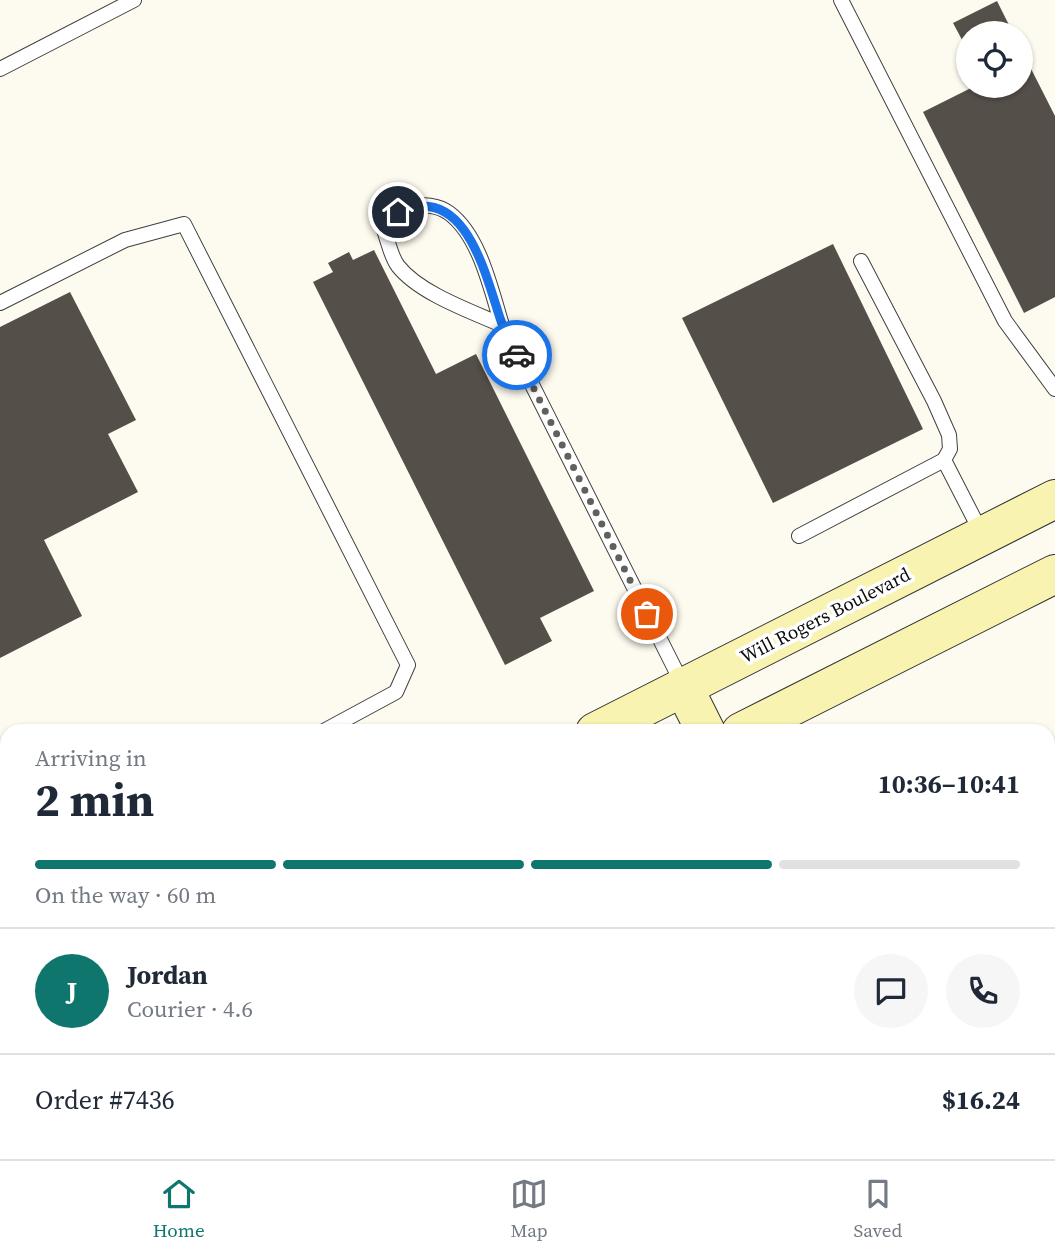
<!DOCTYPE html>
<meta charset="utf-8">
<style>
:root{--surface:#fff;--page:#f6f6f7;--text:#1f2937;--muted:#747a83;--line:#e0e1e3;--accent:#0f766e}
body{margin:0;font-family:"Source Serif 4",serif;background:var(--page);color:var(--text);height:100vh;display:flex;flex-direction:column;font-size:26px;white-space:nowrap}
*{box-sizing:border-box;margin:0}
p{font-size:23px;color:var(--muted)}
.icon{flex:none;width:38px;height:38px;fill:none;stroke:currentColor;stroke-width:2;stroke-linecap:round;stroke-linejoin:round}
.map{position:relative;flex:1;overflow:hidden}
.drawer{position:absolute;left:0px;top:724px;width:1055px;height:436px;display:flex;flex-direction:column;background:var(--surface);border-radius:21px 21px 0 0;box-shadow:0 2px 5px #0004}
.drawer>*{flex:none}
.tools{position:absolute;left:956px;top:21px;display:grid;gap:14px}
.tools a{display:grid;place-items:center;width:77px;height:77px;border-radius:50%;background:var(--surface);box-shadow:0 2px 5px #0004;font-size:35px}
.pin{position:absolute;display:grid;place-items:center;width:60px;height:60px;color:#fff;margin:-30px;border:4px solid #fff;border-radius:50%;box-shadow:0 2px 7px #0007}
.courier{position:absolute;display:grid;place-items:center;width:70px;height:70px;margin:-35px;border:5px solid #1a73e8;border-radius:50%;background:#fff;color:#222;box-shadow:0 2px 9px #0007}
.overview em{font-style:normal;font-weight:700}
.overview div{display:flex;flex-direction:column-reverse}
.overview{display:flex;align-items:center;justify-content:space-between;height:119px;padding:0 35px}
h1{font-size:46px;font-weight:700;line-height:52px}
.bar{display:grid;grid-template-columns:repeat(4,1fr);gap:10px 7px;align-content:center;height:84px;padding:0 35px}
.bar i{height:9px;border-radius:5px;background:var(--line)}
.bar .active{background:var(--accent)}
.bar p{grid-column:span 4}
.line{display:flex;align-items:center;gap:18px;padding:0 35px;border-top:2px solid var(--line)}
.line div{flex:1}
.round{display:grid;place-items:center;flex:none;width:74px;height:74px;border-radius:37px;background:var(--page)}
.tab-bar{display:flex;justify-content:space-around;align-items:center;height:98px;border-top:2px solid var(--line);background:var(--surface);font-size:19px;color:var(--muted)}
.tab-bar a{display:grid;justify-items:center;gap:4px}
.tab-bar .active{color:var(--accent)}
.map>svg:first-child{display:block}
.building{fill:#554f4a}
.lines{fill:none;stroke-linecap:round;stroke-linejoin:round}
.service-casing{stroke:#404040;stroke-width:16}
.secondary-casing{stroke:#2f2f2f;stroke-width:40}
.service{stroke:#fff;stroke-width:14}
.secondary{stroke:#f8f3b0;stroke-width:38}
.done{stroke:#61605c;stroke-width:7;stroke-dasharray:0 12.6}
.route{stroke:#1a73e8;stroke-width:9}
.labels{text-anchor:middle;stroke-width:7;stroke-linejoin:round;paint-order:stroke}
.street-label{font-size:19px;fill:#0d0d0d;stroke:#fff}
</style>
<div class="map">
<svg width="1055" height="1159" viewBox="0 0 1055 1159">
<rect width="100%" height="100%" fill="#fdfbef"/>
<g class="building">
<path d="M997,1L1013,33H968V51L953,23Z"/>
<path d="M1020,47L1055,116V297L1024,313L923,112L975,86H1020Z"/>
<path d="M833,244L923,429L773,503L682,318Z"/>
<path d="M374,250L436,374L476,354L594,591L540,618L552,641L505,665L313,282L333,272L328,263L349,252L353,260Z"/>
<path d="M70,292L136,420L108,434L138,492L44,540L82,616L0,658V327Z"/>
<path d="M771,1153H837L826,1159H774Z"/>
</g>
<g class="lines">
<g class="service-casing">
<g id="service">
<path d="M841,0L1005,321L1055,389"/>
<path d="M0,69L134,0"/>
<path d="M412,205C425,205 438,205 449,213C480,236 491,290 502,325C470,311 419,293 398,266C391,257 388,241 384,230L398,212Z"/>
<path d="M0,303L125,240L184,224L408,665L396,692L322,732"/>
<path d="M502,325L683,685"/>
<path d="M944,460L982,534"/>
<path d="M799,536L944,460L950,449L949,435L934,401L861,261"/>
<path d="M1048,808L1055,821"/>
<path d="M0,901L7,897"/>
<path d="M1048,993L1055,989"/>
<path d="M1048,1141H1055"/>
<path d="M683,1153L684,1159"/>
<path d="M311,1159L313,1153"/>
<path d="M956,1159L968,1153"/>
</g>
</g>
<g class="secondary-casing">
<g id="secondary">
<path d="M683,686L706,732"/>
<path d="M595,732L1055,499"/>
<path d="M741,732L1055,574"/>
<path d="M0,1037L7,1033"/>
<path d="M0,1109L7,1105"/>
</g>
</g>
<use href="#service" class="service"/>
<use href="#secondary" class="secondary"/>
</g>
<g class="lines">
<path class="done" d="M517,355L647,614"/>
<path class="route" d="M398,212C466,182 485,274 501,321C505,333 512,344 517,355"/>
</g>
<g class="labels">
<g class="street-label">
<text transform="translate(825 615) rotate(-27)" y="7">Will Rogers Boulevard</text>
</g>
</g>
</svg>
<div class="tools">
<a><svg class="icon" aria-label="locate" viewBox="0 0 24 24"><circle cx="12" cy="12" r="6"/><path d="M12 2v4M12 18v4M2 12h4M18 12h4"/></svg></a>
</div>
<div class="pin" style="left:647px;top:614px;background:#ea580c"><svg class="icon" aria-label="bag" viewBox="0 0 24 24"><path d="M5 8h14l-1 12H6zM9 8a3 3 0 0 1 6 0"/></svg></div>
<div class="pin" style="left:398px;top:212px;background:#1f2937"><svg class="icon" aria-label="home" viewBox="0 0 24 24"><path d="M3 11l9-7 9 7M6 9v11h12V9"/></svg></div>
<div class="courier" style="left:517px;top:355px"><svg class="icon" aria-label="car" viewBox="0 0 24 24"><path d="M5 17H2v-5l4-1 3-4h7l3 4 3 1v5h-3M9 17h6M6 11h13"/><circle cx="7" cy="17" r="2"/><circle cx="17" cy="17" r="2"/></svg></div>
<section class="drawer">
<div class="overview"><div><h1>2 min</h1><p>Arriving in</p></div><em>10:36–10:41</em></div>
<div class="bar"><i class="active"></i><i class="active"></i><i class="active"></i><i></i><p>On the way · 60 m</p></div>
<div class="line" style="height:126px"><b class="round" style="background:var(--accent);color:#fff">J</b><div><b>Jordan</b><p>Courier · 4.6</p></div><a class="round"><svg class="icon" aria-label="chat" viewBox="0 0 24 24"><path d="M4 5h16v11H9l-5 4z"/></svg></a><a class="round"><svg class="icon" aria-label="phone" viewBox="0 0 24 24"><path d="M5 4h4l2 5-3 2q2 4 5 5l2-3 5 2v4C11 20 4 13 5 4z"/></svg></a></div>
<div class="line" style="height:91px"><div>Order #7436</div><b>$16.24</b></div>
</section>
</div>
<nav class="tab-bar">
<a class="active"><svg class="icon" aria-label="home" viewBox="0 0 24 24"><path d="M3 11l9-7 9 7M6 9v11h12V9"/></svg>Home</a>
<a><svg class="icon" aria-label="map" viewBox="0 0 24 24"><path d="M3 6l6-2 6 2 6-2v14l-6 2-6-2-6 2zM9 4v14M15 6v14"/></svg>Map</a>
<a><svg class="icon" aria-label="saved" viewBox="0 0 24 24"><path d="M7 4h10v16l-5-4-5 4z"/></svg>Saved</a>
</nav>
